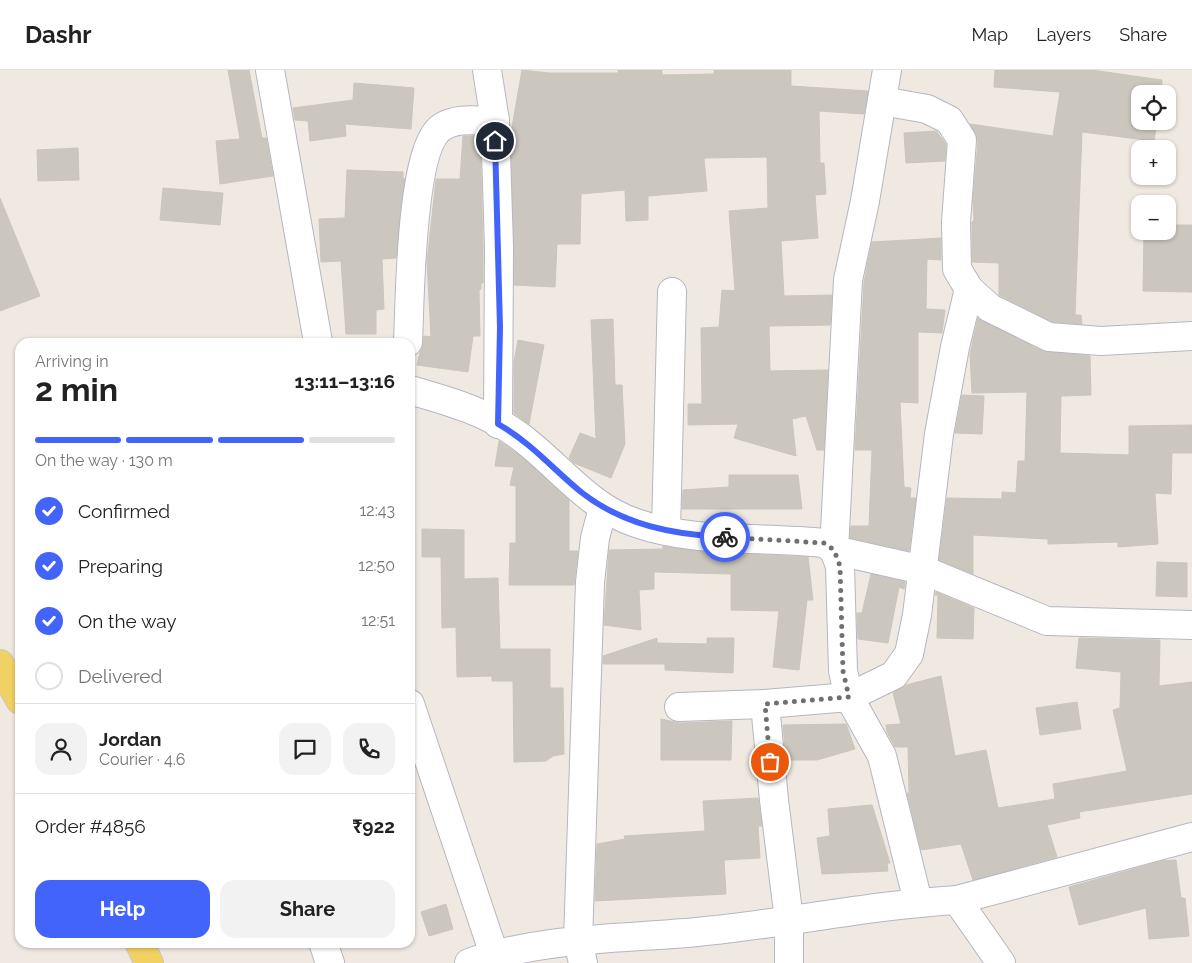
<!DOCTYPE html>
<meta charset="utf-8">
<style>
:root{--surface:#fff;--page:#f2f2f2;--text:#222;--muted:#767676;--line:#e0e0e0;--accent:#4264fb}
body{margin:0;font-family:Raleway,sans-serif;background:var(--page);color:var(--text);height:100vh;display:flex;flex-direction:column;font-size:19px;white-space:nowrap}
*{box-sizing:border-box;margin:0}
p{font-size:16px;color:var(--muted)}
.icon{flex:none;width:28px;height:28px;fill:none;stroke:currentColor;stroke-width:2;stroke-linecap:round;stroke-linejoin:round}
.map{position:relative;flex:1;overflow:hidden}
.side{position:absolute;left:15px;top:268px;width:400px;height:610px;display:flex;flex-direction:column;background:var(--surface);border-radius:15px;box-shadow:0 1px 4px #0004}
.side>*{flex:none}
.fabs{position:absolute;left:1131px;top:15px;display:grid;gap:10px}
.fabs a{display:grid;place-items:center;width:45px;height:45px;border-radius:10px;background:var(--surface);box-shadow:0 1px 4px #0004;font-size:25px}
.pin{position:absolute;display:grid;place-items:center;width:42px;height:42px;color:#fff;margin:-21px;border:2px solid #fff;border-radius:50%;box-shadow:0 1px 5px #0007}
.courier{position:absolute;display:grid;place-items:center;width:50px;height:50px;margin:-25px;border:4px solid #4264fb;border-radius:50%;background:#fff;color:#222;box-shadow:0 1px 6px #0007}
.summary em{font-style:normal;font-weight:700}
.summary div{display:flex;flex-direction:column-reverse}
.summary{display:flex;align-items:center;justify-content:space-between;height:85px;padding:0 20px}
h1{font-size:32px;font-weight:700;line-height:38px}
.bar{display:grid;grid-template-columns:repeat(4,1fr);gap:8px 5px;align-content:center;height:60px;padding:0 20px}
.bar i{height:6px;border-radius:4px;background:var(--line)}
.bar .selected{background:var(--accent)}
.bar p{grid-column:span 4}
.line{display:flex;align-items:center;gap:12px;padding:0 20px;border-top:1px solid var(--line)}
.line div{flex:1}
.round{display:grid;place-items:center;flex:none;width:52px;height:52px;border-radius:15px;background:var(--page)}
ol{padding:0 20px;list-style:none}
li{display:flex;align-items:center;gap:15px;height:55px}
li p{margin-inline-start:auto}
li .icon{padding:5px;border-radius:50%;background:var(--accent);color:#fff;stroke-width:4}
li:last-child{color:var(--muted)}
li i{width:28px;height:28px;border:2px solid var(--line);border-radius:50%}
.action{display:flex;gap:10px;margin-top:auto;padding:10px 20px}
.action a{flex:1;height:58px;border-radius:15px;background:var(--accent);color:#fff;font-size:20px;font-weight:700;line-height:58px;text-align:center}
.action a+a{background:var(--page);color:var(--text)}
header{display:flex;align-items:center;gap:30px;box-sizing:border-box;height:70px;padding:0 25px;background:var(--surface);border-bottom:1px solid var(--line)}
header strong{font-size:24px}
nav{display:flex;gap:28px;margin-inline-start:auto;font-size:18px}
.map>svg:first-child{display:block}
.building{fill:#cbc7bf;stroke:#cbc5ba}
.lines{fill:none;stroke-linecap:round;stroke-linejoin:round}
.minor-casing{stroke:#b4b7c1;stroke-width:30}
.major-casing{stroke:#c9c9c9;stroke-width:30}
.minor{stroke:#fff;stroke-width:28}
.major{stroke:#f2d163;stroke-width:28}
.done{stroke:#726f6d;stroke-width:5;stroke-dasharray:0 9}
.route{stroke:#4264fb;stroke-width:6}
</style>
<header>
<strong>Dashr</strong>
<nav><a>Map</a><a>Layers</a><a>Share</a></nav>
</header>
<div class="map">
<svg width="1192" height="893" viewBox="0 0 1192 893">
<rect width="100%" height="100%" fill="#efe9e1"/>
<g class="building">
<path d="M228,0H249L262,68H266L273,106L220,114L216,71L240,69Z"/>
<path d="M522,0L549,3H618V0H662V5L714,4V0H791V16L868,21L864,44L819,41L820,93H824L826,124L815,125L818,168L781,171L784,226L832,225L830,255L769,256L770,301L828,300L824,380H817L806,346L792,349L796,386L734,368L738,354L688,355V334H702L701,258L719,257L722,220L735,221L729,141L768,138L767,87L704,88L707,121L648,126V150L626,151L625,120L581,124L580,174H557L555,217L514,215L511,63Z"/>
<path d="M995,0H1092L1162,10L1161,24H1140V51H1157L1154,71L1082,62L1075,245H1081L1082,254L1053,252L999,225V193L972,192V152L974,150L973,131L978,71L970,54L1053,66L1060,22L994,17Z"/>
<path d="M354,13L414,18L411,59L345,54L346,66L310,71L308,51L295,50L293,38L353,30Z"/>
<path d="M936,61L946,74L945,91L906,93L904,63Z"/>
<path d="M463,66H480L483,177V213H481V219L479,220L480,266H473L468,302L417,295L424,266L431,267L427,192L436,109H460Z"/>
<path d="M78,78L79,110L38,111L37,80Z"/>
<path d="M347,100L403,102V109H405L396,188L382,189L384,239L376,240V264H346L341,191L321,192L319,149L345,148Z"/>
<path d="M163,118L223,123L220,155L160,150Z"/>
<path d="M0,128L40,226L0,241Z"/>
<path d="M1168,155H1192V222L1143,221L1144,161H1168Z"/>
<path d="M941,168V190L927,189L926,239L945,240L942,263L918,262V333L900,332L904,417L911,418L910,428H916L909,481L850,468L851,456H869L872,380H855L864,212L872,172Z"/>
<path d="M978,248L1042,281L1090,286L1091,325L1061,326L1060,383L1129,385V356L1192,355V383H1172L1171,424L1155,423L1158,474L1118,477V472L1048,474V469L973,465V504L939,490L947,428L1002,429V422L1016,423L1018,391H1025L1027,322L972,323L970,284Z"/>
<path d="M613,249L615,315H622L625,374L611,408L574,393L569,388L580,363L596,369L591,250Z"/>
<path d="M518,270L544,275L529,354L514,343V292Z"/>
<path d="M962,325L984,326L982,364L955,363Z"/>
<path d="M499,371L523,388L569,430V481H578L574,515H509L510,473H516V416L510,415L514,397L495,396Z"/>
<path d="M729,405H798L802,439H682L683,420L729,417Z"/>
<path d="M422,459L464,460V509L498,508L500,579H550V618H563L564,684L553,686L546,691L514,692L513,611H492V606L457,607L456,557L442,558L441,487H422Z"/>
<path d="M663,476L704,482L808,487L813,530H807L799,600L773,597L779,541L731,540V504L654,502V519L639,520L641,560L604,555L609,480L663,479Z"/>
<path d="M1157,492L1187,493V527L1156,526Z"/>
<path d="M871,504L905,512L904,519L899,517L888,573L858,569L857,543H862Z"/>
<path d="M936,522L974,538L973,569L937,568L938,525H935Z"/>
<path d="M657,568V573L707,574V568H734L733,603L665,600V594H603V586Z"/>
<path d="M1079,568L1160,570L1159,616L1192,612V724L1079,742L1080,748L1047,755L1057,787L973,810L961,774L921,780L907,723H909L908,677H895L887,662L886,655L901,654L893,623L906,615L941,606L955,686L986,680L998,738L1055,729L1053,714L1127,701L1113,640L1120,638L1121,602L1076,598Z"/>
<path d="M1077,632L1081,659L1040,665L1036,638Z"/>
<path d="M661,649L680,653L732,651L731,690H661Z"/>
<path d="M846,654L855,679L817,690H786L783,655Z"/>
<path d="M758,728L762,756H758L760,788L724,790L726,824L595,831L597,774L625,769L624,766L705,761L703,731Z"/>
<path d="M872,735L890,793H887L888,801L822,804L817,768L830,766L828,739Z"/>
<path d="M1176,790L1181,828H1185L1189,866L1149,869L1146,838L1079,855L1069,817L1162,791Z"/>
<path d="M446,834L453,859L429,866L421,842Z"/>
</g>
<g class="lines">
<g class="minor-casing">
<g id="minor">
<path d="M270,0L318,272"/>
<path d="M487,0L495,51L499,177L498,354"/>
<path d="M887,0L865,131L848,210L834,480L840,496L843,601L849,627L882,686L918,832"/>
<path d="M882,31L927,39L949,50L962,70L956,152L957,199L969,219L990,238L1049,267L1101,271L1192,266"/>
<path d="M408,272C410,232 410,78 442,57C457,47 478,51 495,51"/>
<path d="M410,320C448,331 485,341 518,365C558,394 587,437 636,453C696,474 762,466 824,473L834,480L923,500L1047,551L1192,555"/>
<path d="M666,460L672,222"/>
<path d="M410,634L494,884"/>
<path d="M765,634L774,730L789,850V893"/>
<path d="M679,637L765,634L849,627L894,605L909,584L917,545L939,364L955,277L969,219"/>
<path d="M957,830L1001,893"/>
<path d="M323,872L330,893"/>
<path d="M469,893C541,867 622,869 697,862C784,854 870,835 957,830L1192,767"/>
<path d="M583,893L578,871L590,512L595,468L603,438"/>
</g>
</g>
<g class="major-casing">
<g id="major">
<path d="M0,594L20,630"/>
<path d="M139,872L149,893"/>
</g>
</g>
<use href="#minor" class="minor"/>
<use href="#major" class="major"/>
</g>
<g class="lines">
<path class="done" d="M725,467L824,473L834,480L840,496L843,601L849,627L765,634L770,692"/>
<path class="route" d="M495,71L500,257L498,354C530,372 553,399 581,422C623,455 674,465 725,467"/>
</g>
</svg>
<div class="fabs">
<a><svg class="icon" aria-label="locate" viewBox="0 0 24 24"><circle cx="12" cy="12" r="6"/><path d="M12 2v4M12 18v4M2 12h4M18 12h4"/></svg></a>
<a>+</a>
<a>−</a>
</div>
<div class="pin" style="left:770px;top:692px;background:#ea580c"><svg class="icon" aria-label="bag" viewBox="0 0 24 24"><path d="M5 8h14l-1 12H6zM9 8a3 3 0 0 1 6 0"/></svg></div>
<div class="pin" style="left:495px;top:71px;background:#1f2937"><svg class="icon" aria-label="home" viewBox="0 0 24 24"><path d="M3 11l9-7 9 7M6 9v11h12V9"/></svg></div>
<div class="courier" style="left:725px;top:467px"><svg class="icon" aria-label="bike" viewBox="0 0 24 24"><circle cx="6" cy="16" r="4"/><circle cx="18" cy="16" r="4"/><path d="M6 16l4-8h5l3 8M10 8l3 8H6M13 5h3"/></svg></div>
<section class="side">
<div class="summary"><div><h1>2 min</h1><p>Arriving in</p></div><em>13:11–13:16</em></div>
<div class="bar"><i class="selected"></i><i class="selected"></i><i class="selected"></i><i></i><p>On the way · 130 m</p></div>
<ol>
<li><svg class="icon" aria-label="check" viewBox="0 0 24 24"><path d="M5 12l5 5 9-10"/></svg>Confirmed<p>12:43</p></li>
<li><svg class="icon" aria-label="check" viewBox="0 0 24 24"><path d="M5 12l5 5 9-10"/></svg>Preparing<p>12:50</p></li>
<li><svg class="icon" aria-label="check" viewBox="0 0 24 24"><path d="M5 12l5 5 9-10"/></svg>On the way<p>12:51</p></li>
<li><i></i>Delivered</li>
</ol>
<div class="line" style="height:90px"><a class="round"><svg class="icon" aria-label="person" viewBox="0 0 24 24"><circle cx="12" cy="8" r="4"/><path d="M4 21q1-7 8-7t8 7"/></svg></a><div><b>Jordan</b><p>Courier · 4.6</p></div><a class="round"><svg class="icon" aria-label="chat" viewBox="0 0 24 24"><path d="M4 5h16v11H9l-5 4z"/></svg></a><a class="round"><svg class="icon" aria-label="phone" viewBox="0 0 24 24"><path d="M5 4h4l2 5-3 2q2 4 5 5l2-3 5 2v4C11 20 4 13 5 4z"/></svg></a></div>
<div class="line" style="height:65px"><div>Order #4856</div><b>₹922</b></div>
<div class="action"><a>Help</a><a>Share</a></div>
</section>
</div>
